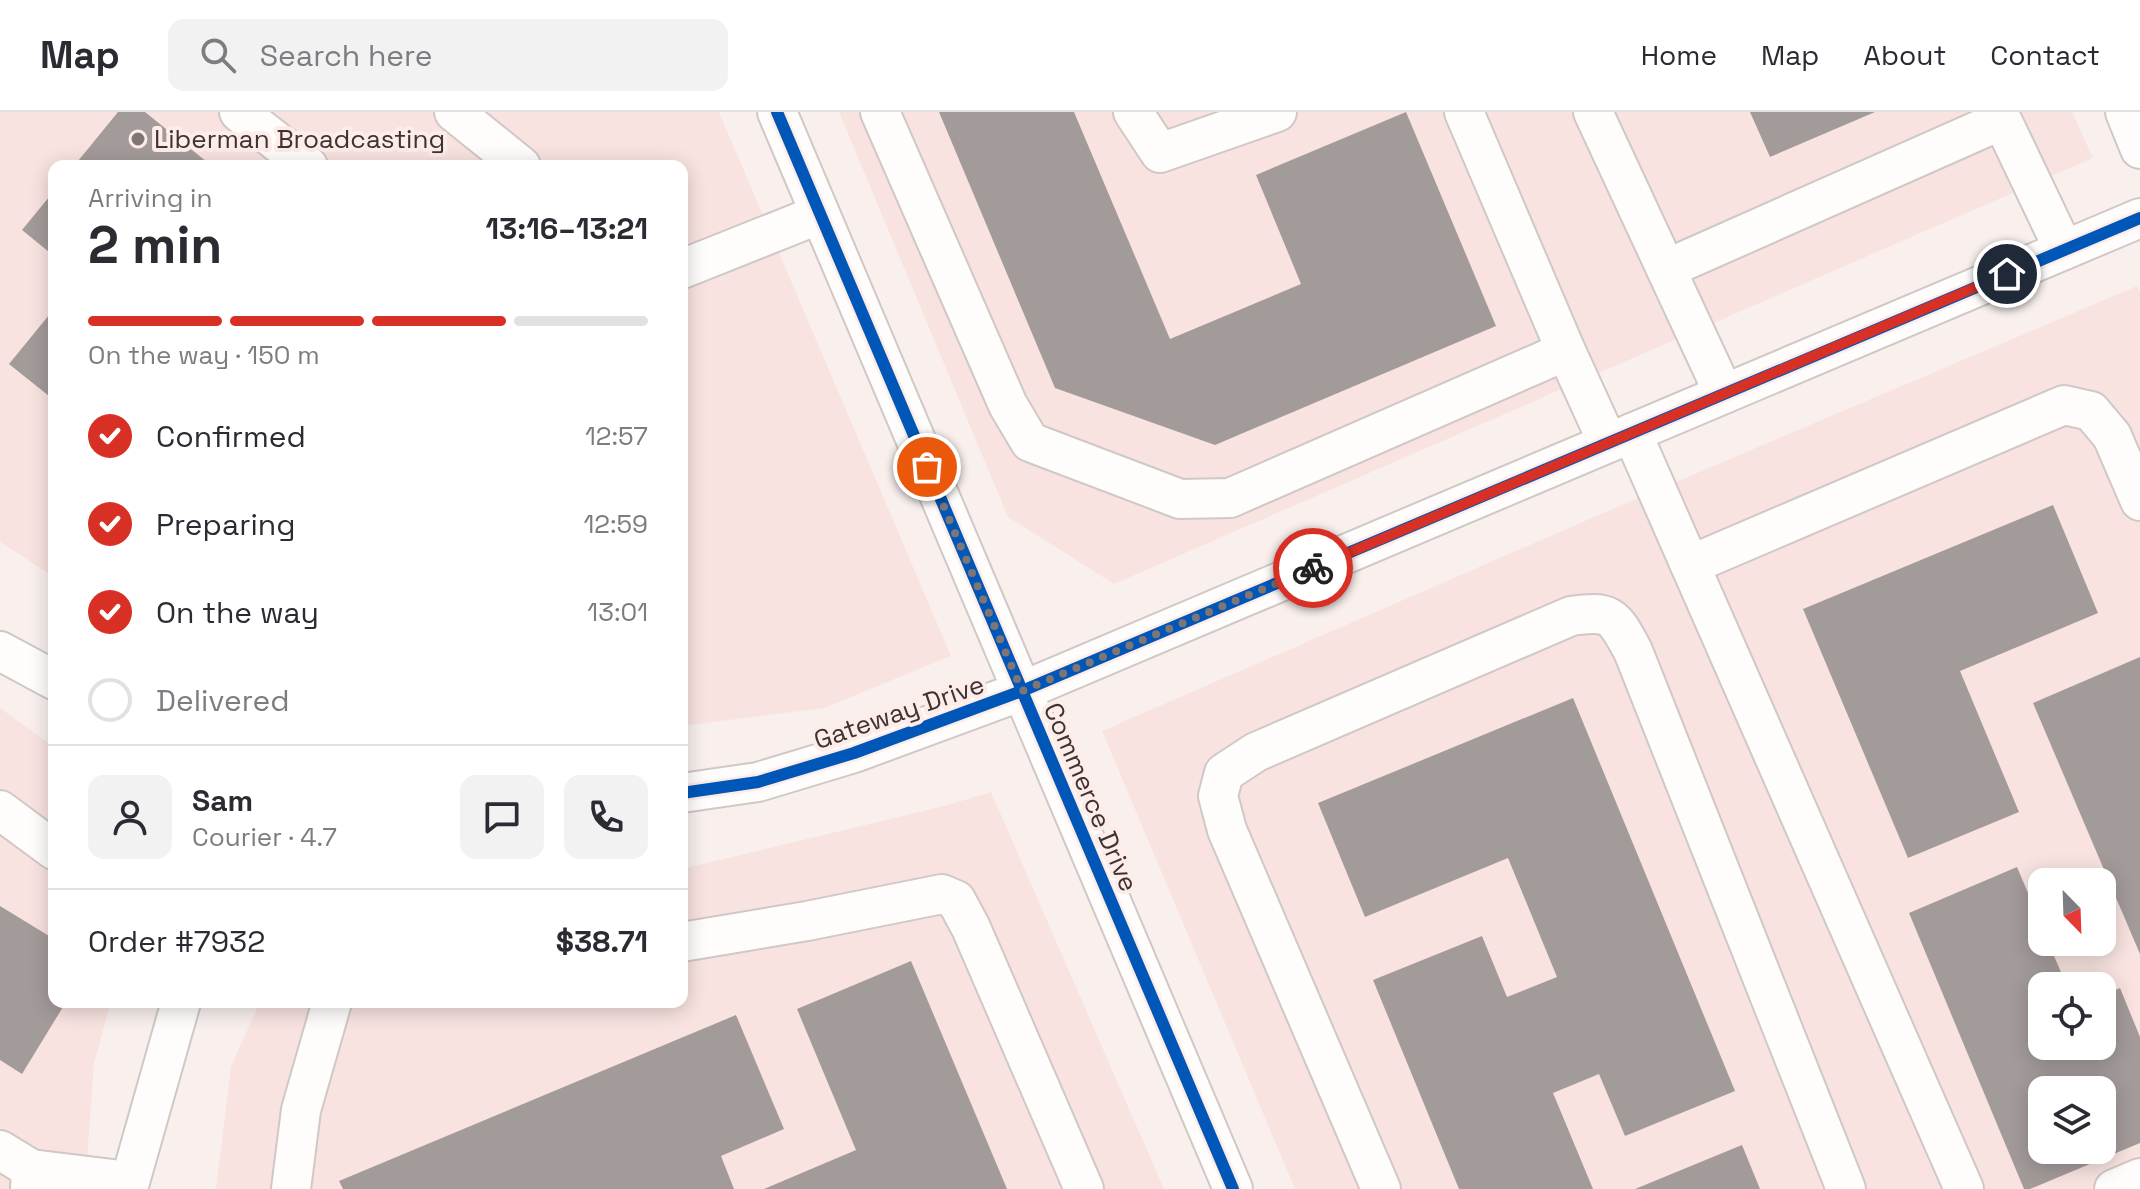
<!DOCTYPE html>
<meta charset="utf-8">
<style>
:root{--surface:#fff;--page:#f2f2f3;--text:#2b2b33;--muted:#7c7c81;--line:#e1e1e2;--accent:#d93025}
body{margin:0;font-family:"Space Grotesk",sans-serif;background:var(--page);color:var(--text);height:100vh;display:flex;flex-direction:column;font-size:30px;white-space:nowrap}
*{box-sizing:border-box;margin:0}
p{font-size:26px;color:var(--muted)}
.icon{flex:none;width:44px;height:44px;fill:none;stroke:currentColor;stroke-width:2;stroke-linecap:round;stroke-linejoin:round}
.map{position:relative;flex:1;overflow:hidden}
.side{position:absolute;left:48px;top:48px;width:640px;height:848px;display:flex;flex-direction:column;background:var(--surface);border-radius:16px;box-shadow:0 4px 20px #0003}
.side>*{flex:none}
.needle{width:52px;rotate:157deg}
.controls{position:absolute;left:2028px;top:756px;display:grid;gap:16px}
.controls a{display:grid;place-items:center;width:88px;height:88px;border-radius:16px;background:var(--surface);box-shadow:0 4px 20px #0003;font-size:40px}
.pin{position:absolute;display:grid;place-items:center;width:68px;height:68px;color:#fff;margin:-34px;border:4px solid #fff;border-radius:50%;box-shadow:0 2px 8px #0007}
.courier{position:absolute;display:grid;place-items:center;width:80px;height:80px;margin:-40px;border:6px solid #d93025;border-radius:50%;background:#fff;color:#222;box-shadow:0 2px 10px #0007}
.head em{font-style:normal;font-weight:700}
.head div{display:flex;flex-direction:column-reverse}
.head{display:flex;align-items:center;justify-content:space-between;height:136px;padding:0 40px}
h1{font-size:52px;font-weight:700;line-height:60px}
.bar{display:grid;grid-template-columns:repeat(4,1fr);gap:12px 8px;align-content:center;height:96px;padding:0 40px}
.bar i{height:10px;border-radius:6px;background:var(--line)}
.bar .current{background:var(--accent)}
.bar p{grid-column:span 4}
.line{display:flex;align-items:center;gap:20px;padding:0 40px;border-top:2px solid var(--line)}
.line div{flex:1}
.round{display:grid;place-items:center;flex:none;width:84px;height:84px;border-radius:16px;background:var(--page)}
ol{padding:0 40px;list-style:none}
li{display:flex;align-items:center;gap:24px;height:88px}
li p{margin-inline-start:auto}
li .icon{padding:8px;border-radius:50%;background:var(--accent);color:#fff;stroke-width:4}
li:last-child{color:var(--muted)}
li i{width:44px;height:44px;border:4px solid var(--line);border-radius:50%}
header{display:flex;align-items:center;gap:48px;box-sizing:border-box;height:112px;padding:0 40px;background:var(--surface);border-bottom:2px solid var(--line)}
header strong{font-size:38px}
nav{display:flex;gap:44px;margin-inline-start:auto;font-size:28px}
.search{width:560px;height:72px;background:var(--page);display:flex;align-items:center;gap:20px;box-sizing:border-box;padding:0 28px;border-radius:16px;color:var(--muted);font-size:30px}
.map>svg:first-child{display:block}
.built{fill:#f8e3e0;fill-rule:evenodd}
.building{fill:#a39b9a;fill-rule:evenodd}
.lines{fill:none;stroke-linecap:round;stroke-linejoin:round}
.minor-casing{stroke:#d0c8c6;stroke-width:42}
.minor{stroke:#fefdfc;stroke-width:38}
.cycleway-casing{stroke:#feece9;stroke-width:17}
.cycleway{stroke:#0057b8;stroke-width:12}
.done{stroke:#7e7574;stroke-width:8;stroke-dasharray:0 14.4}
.route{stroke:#d93025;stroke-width:10}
.poi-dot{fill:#7e7574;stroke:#feece9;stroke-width:3}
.labels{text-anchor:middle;stroke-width:8;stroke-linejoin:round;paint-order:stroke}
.poi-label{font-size:26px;fill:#3c3332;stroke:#feece9;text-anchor:start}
.street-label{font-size:26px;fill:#3c3332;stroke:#feece9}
</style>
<header>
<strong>Map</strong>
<div class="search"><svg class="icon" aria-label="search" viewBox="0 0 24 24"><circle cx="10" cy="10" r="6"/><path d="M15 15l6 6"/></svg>Search here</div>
<nav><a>Home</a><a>Map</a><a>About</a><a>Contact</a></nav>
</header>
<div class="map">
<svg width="2140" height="1077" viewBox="0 0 2140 1077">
<rect width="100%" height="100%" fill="#f9f0ee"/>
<g class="built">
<path d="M0,0H719L951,544L824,596L682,614V54H54V465L0,430Z"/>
<path d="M839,0H2072L2093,46L1114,472L1008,405Z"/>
<path d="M2137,174L2140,181V1077H1295L1102,619L1610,398ZM2042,770H2102V830H2042ZM2042,874H2102V934H2042ZM2042,978H2102V1038H2042Z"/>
<path d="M0,596L54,635V890H111L94,951L85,1077H0Z"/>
<path d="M991,680L1164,1077H216L231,954L260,890H682V757L944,694Z"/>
</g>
<g class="building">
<path d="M118,0H145L212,54H74Z"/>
<path d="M939,0H1074L1170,227L1301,172L1256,63L1406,0L1496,214L1215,333L1055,276Z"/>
<path d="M1750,0H1875L1770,45Z"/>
<path d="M54,79V144L22,118Z"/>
<path d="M54,197V288L9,252Z"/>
<path d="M2053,393L2098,501L1960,559L2019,700L1908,746L1803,497Z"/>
<path d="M2140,545V842L2033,591Z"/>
<path d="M1573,586L1735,979L1625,1024L1599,962L1553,981L1593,1077H1459L1373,868L1482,824L1507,885L1557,865L1508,746L1365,805L1318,691Z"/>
<path d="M2017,755L2042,814V830H2048L2067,874H2042V934H2102V884L2120,876L2140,925V1031L2030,1077H2024L1909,801ZM2042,978H2102V1038H2042Z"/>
<path d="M0,794L54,827V890H66L22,962L0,948Z"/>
<path d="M911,849L1007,1077H764L856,1038L797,897Z"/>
<path d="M736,903L784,1017L721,1044L734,1077H343L339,1069Z"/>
<path d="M1742,1033L1760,1077H1635Z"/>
</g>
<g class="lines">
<g class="minor-casing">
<g id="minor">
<path d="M239,0L308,54"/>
<path d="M454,0L521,54"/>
<path d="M777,0L1233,1077"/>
<path d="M880,0L1008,293L1030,330L1180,387L1230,386L1566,239"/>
<path d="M1133,0L1160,41L1277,0"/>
<path d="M1464,0L1566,239L1608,331"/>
<path d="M1593,0L1724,282"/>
<path d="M2125,0L2140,37"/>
<path d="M682,157L820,102"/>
<path d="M1666,157L2002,8L2064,138"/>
<path d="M1632,321L1964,1077"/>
<path d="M1690,453L2064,293L2091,299L2112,324L2140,389"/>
<path d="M0,539L54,568"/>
<path d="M682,681L758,670L854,641L1022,579L2140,106"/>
<path d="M0,698L54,738"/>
<path d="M682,830L807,809L942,782L956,788L971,816L1084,1077"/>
<path d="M0,1038L31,1057"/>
<path d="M30,1077L31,1057L129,1069"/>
<path d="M128,1077L181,890"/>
<path d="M291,1077L301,998L332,890"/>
<path d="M1381,1077L1227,718L1218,684L1224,661L1256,640L1571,504C1612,498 1614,504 1633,539L1846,1077"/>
<path d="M2114,1077L2140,1066"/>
</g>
</g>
<use href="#minor" class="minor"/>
<g class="cycleway-casing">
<g id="cycleway">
<path d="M777,0L1233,1077"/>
<path d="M682,681L758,670L854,641L1022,579L2140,106"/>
</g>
</g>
<use href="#cycleway" class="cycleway"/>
</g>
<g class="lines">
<path class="done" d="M927,355L1022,579L1313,456"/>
<path class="route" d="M1313,456L2007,162"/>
</g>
<circle class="poi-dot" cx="138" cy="27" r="8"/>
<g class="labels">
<g class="poi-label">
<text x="154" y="36">Liberman Broadcasting</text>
</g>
<g class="street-label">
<text transform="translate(899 600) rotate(-19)" y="9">Gateway Drive</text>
<text transform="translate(1091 685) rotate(67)" y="9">Commerce Drive</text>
</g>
</g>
</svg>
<div class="controls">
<a><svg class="needle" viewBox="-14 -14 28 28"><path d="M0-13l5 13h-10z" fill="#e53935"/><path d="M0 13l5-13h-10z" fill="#7c7c81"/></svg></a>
<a><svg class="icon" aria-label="locate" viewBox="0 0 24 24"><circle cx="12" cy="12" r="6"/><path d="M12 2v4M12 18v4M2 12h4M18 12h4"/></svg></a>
<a><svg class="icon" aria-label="layers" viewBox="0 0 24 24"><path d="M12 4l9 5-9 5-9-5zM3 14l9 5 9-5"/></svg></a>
</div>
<div class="pin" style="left:927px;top:355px;background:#ea580c"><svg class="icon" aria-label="bag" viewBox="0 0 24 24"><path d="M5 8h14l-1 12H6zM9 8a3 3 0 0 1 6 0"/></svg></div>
<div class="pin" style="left:2007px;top:162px;background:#1f2937"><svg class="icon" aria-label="home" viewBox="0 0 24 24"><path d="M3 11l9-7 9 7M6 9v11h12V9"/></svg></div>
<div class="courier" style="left:1313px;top:456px"><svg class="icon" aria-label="bike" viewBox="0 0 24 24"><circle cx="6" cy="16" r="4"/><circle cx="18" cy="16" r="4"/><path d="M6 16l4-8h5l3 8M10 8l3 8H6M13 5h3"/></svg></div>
<section class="side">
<div class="head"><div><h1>2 min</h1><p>Arriving in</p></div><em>13:16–13:21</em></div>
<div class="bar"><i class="current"></i><i class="current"></i><i class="current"></i><i></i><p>On the way · 150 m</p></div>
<ol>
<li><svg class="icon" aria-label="check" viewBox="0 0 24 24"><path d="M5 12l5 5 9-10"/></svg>Confirmed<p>12:57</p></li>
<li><svg class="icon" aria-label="check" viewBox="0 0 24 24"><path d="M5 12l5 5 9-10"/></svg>Preparing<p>12:59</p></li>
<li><svg class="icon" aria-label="check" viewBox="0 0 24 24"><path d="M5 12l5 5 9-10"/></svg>On the way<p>13:01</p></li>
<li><i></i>Delivered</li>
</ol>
<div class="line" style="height:144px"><a class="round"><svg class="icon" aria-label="person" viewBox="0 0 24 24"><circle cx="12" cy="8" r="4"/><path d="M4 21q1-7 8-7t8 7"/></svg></a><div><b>Sam</b><p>Courier · 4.7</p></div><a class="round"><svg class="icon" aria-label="chat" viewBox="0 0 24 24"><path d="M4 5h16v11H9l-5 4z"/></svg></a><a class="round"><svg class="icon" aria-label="phone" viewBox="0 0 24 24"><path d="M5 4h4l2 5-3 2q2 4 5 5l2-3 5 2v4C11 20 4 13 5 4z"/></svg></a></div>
<div class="line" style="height:104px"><div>Order #7932</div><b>$38.71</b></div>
</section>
</div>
